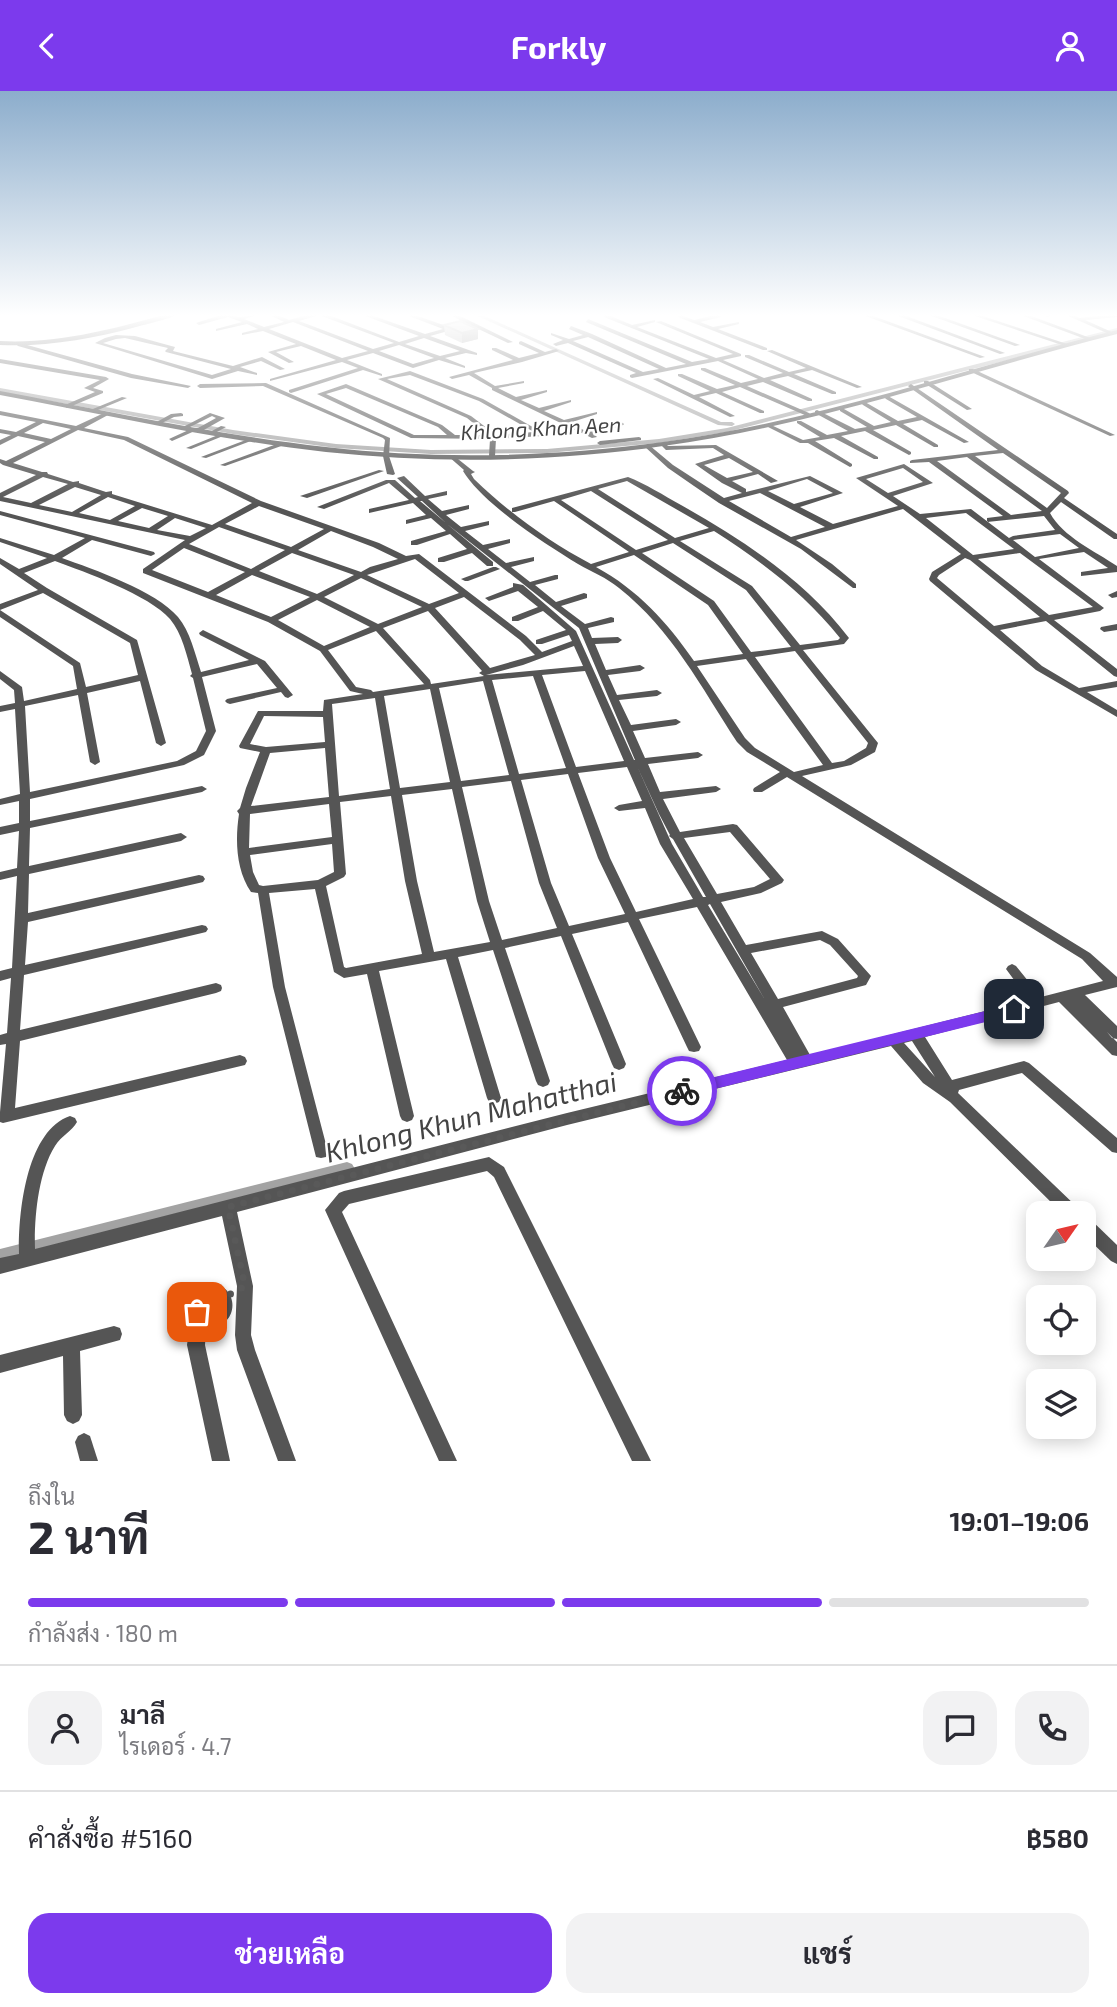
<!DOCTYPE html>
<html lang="th">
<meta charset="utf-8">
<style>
:root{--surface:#fff;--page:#f2f2f3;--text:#2b2b33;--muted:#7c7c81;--line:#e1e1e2;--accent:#7c3aed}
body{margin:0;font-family:"Exo 2",Sarabun,sans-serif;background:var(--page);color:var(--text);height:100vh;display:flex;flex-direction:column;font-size:26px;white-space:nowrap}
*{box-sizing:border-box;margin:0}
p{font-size:23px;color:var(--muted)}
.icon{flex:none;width:38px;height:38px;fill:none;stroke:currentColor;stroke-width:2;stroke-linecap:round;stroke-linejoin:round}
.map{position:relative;height:1370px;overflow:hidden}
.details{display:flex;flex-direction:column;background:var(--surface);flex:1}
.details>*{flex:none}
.needle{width:46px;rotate:56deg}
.tools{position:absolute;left:1026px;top:1110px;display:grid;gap:14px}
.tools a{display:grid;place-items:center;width:70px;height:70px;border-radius:14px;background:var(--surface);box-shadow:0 4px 18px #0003;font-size:35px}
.pin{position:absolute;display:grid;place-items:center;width:60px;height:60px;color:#fff;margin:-30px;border-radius:14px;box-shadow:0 4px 10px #0006}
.courier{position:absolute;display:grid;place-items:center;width:70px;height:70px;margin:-35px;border:5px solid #7c3aed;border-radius:50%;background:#fff;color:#222;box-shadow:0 2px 9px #0007}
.summary em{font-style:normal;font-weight:700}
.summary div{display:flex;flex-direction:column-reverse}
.summary{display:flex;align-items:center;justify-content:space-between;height:119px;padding:0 28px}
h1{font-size:46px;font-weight:700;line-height:52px}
.bar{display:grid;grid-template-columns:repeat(4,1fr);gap:10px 7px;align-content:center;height:84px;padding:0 28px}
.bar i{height:9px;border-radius:5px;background:var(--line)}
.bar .on{background:var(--accent)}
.bar p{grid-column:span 4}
.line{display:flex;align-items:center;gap:18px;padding:0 28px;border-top:2px solid var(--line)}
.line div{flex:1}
.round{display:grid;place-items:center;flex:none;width:74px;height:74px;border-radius:21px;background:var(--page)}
.primary-button{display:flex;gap:14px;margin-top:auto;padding:14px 28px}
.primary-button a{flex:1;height:80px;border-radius:21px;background:var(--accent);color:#fff;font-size:28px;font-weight:700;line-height:80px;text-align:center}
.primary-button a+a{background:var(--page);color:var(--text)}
header{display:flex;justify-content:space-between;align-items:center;height:91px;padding:0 28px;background:var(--accent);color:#fff;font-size:32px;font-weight:700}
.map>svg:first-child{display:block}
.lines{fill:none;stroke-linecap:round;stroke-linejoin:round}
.canal{fill:#a3a3a3;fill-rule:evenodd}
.minor{fill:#555;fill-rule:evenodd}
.tertiary{fill:#555;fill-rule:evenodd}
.wall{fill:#a9a9a9}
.shaded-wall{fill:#898989}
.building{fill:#c4c4c4;stroke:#898989;stroke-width:2}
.route{fill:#7c3aed}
.done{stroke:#595959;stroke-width:7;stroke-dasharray:0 12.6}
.labels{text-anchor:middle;stroke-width:5;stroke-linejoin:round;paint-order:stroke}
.far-water-label{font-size:21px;font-style:italic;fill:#444;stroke:#fff}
.near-water-label{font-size:28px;font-style:italic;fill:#444;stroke:#fff}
</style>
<header><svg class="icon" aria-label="back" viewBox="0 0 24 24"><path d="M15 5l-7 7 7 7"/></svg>Forkly<svg class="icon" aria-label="person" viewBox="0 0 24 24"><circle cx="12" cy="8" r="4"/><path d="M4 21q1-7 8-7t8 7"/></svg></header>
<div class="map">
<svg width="1117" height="1370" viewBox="0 0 1117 1370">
<rect width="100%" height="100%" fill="#fff"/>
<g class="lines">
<g class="canal">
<path d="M473,223H480L721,331H732L735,333L732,335L718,334Z"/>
<path d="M1117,237V241L727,341L659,352L547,362L431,363L336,357L233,343L0,301V297L233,339L336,353L431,359L547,358L659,348L727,337Z"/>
<path d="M347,1071L352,1073L355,1078L352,1083L347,1085L0,1174V1158Z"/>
</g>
<g class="minor">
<path d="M224,223C229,223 234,226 239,226C246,226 253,223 260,223L244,228L264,236L284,231L268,223H275L289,229L311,223H326L399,251L419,245L360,223H368L425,243L443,238L404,223H412L449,236L465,232L449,223H456L513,251L508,252L470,234L430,245L477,262V264L466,262L445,267L465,275V277L439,269L413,277L373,262L347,269L382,283V285L363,279L291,302L289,301V299L358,277L342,271L270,290V288L336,269L301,255L276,261L294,271L289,272L268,261L296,253L263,240L242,244V242L258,238L247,233L216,240V238L242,231L228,226L199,234L196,232ZM319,224L394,252L373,258L299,230ZM293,231L368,260L342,267L269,238ZM424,247L460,260L440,265L405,253ZM399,254L434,267L413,273L379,260Z"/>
<path d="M606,223L632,234L655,229V231L637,236L716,267L733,263L656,231L661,230L741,263V265L723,269L764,287L783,282L745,266V264H749L789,281L806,277L767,260L772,259L862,296L857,297L812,279L794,283L836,301V303H832L788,285L770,289L812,308V310H808L763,291L747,295L809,322L810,323L807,325L740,296L722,301L764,320V322H760L716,302L699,306L735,325L730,326L653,288L658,287L694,304L710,300L678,285V283H682L717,298L735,294L701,279V277H705L741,292L758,288L718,270L632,287L630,286V284L636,282L568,252L556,255L553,253L563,249L551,244V242L569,248L583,244L569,238L571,235L592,243L666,277L686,273L586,231L588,228L692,271L709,268L604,226ZM588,246L659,278L643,281L573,250Z"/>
<path d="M719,223L721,226L700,231L713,236L739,231V233L718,238L767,257V259H763L678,226L681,224L694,229Z"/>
<path d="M860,223H868L985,266L980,267Z"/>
<path d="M893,223H901L1005,262L1000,263Z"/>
<path d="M926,223H934L1020,254L1015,255Z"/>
<path d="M969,223H977L1070,254L1065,255Z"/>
<path d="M1018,223H1026L1093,248L1088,249Z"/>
<path d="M1045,223H1056L1047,226Z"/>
<path d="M1064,223H1071L1079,227L1117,223V226L1085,229L1114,242L1109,243Z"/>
<path d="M116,244L135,245L175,256L173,260L233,275L262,266L285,278L280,279L261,270L240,276L257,282V284L238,280L212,288L95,252L105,247ZM125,247L168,257L165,260L166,261L231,278L212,284L103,252L116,248Z"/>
<path d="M521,250L545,261L556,258L559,260L522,271L474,282L495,295L524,290V292L498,297L516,306L547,299V301L521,309L539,317L571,309V311L544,320L564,329L597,321V323L569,332L588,341L621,331L624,333L623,334L594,343L597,346L592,347L492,299V297L469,284L452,288L449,286L513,269L492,259V257H496L519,267L539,262L519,253V251Z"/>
<path d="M20,252L132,283L191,295L188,297L131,287L18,255L17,254Z"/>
<path d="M0,268L106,286L109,288L93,297L103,300V302L67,317L64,315L65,314L95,301L84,297L100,289L0,272Z"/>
<path d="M969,278H973L1115,344L1110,345L969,280Z"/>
<path d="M410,280L483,308L545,343L542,345L496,348L495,365L492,367L489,365L490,348L411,347L317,303L346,293L442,334L455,344H488L467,327L378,288ZM410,284L479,310L534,341L496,344L471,325L387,288ZM346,297L438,336L447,344H414L326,303Z"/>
<path d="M924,290H928L972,318L967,319L924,292Z"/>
<path d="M266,292L390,347L389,365L395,383L393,384L387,383L383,365L385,349L383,347L263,295L200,297L197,295L200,293Z"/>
<path d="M911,293L1068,400L1069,402L1064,407L1117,443V448H1114L1061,411L1050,422C1063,446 1095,460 1117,475V481L1081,485V481L1108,477L1084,461L1039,468L1104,517L1100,520L1054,529L1117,578V586L1114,585L1046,530L1000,539L1042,575L1079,597L1117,590V596L1087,601L1117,619V626L1036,579L930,490L929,488L932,481L961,463L903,418L796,449L832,473L856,493V497H853L801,458L719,412L694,395L668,377L644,355L649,354L673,374L724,407L742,402L722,392L695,373L724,364L713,357L666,359L661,354V352H665L668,355L716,354L778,390L771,392L758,383L732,390L746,398V401L810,385L843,402L800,416L833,433L898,415L856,387L904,373L933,392L893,405L920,423L971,418L1009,447L1013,445L1055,439L1044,425L987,431V427L1003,425L929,371L910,372V370L912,369L998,359L909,296L908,295ZM1003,362L1061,402L1047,417L975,365ZM967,366L1042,420L1011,424L937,370ZM729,367L753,381L727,387L704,374ZM903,377L923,391L888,402L866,388ZM807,388L833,402L794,413L768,400ZM760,402L825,436L791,446L729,410ZM966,422L1014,458L973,464L926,427ZM1060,443L1079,457L1035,466L1013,449ZM1020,462L1093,516L1049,524L978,468ZM965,467L970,469L1040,526L994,535L937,487L939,484Z"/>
<path d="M888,305L969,351L964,352L922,329L903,333L938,354V356H934L896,334L873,339L911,361V363L909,364L865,340L841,345L878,366V368H874L834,347L815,350L852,373V375L850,376L808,352H800L764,334L769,333L803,349L820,346L797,332V330H801L827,344L848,340L815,322V320L817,319L855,338L867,336L840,320V318H844L874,335L891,331L863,314L862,313L865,311L898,330L917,326L886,308L885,307Z"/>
<path d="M122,306L127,307L93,321L88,320Z"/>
<path d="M0,320L76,335L104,322H108V324L84,337L128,346L261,410L379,452L406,465L419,463L526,545L542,561L572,550L569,544L542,553H536V549L566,539L543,520L518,530H512V526L538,516L518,500L489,510L485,507L513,496V492L523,494L576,540L634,669H635L579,537L447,433L493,471V475H487L472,462L444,471H438V467L467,458L450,443L417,454H411V450L446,440L431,427L406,433V429L426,424L413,412L369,422V418L409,409L389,392L324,418L317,416L386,389H395L415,407L418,406L397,387L404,385L425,405L447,400V404L428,408L442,420L469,414V418L446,424L461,436L489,430V434L465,440L483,454L510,448V452L488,458L506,472L534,466V470L511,476L530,491L555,484H558V488L535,494L556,511L584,502L587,503V507L561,515L585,533L611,526L614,527V531L588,537L592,547L618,546L622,549L618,552L595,553L606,579L640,574L645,577L640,580L608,584L617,604L657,599L662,602L657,605L619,609L631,634L676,628L681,631L676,634L633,640L645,667L698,661L703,664L698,667L648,673L660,701L716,695L721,698L716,701L663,708L680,741L733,733L737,734L784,789L782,792L761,802L721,811L746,854L822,840L838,848L871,885L866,894L783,916L810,964L1029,909L1006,878L1008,875L1012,873L1016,875L1041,906L1103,890L1082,868L787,686L762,701H754L753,699L754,697L780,681L747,661L737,651C701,596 672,539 619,497C607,487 592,481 578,473C544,452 483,413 463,380L464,379L448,365L453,364L473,380L475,381L471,383L474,388C508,421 549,451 591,473L629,461L554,410L515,421H512V417L628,386C646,393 663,404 681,414C743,449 805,489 849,547L844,553L803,559L878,652L875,661L851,674L802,685L1090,862L1117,886V896L1085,904L1117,935V948L1112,947L1107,941L1117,951V965L1112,964L1059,911L925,946L952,989L1024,970L1029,972L1117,1047V1062L1112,1061L1022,982L959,999L958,1002L1078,1117L1081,1122H1062L950,1011L923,992L891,955L567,1034L237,1121L253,1195L251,1244L255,1259L296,1370H278L237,1259L235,1244L237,1195L222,1125L0,1183V1167L19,1163C18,1123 26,1040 70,1025L75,1027L77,1031C72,1040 61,1045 55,1055C38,1082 34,1128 35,1158L567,1022L787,969L697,816L639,828L701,956L699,960L694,961L689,960L687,956L628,831L572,843L626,973L624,977L619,979L614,977L612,973L561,845L505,857L550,990L548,994L543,996L538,994L536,990L493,859L458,866L501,1007L499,1011L494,1013L489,1011L487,1007L446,868L379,880L414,1025L412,1029L407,1031L402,1029L400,1025L367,883L344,887L334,881L315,798L269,802L285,896L328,1061L326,1066L321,1067L316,1066L273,896L258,802L251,801C236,779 235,749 239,723L237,720L240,717L246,697L260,661L240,657L239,655L258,620H323L324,609L363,603L350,600L320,560L268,531L143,482V478L185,449L0,410V402L36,384L3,374L0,372V368L6,370L45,351L18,345L0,354V349L11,344L0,342V338L16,341L36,331L0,324ZM43,332L71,338L51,348L24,342ZM78,339L124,349L252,412L212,434L112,403V400L106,401L79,392V390L73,391L48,383L47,381H42L13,372ZM43,386L68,393L31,412L3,406ZM627,390L709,437L675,447L598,398ZM75,396L101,404L72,421L39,414ZM591,400L668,449L636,459L561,409ZM108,406L135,415L110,429L79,422ZM420,410H422L446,432ZM259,415L324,438L291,456L225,433ZM142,417L168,425L149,437L118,430ZM175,427L206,437L190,445L157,439ZM219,436L285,459L251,478L189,453ZM331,440L373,456L398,468L370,476L361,481L298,459ZM714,440C761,470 805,503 840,547L838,549L800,554L752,495L680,450ZM673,452L746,499L791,556L751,561L714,510L642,462ZM184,457L245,481L208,501L152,479ZM292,462L354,484L317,503L259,480ZM634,464L708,514L743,563L694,570C667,531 638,499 596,476ZM415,468L459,502L429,513L367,484ZM252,484L310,506L271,526L216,504ZM361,487L422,516L378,533L324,506ZM464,506L520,549L535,564L490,577L435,517ZM317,509L370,536L324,555L278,529ZM428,520L482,580L479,582L484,585L431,593L430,589L383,537ZM376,540L424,593H425L373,601L371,599L356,596L328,559ZM574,555L583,575L486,584L523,574ZM795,560L868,652L866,657L844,670L832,672L755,566ZM746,568L823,674L794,681L755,657L745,647L697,575ZM585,580L624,670L576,676L542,584ZM533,585L566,677L519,683L492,589ZM483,590L509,684L461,690L439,597ZM430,598L450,691L400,697L384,605ZM375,607L390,698L339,705L332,613ZM264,625L323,626L325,651L266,656L250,653ZM325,657L329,706L251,715L270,662ZM637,675L659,723L670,744L669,745L673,748L706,806H703L672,753ZM627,676L642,710L619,714L614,717L619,720L645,717L660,753L693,808L636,821L610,767L578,682ZM568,683L598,767L625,823L569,835L551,792L521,689ZM511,690L539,792L557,837L502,849L489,810L462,696ZM452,698L477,810L490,851L434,861L417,790L402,704ZM391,705L405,790L422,863L346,877L344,876L326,795L344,786L346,783L340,711ZM329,713L332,746L249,757L250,723ZM730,741L770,788L754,796L717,803L684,747ZM332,753L334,781L318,789L263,795L259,794L253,781L250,764ZM710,813L765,909L708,814ZM820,849L830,854L858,885L857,887L778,908L751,862ZM912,950L935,986L904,952Z"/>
<path d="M181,322L183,323V325L174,326L158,334L155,332L171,323Z"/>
<path d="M210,322L225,327L202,340L197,339L172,350L169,348L193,337H198L216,327L212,325L188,337L183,336Z"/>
<path d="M221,335L226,336L215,342L210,341Z"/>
<path d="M223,342L228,343L191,358L186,357Z"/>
<path d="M639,346L641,347V349L600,354L597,352L600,350Z"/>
<path d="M251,347L256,348L206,367L201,366Z"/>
<path d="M282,351L285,353L284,354L225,375L220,374Z"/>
<path d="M379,379L384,380L307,407L300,405Z"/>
<path d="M0,420L154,461L155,463L151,465L92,449L62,467C93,478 156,500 178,526C190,540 195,563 201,581L249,569L200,544L199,542L203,539L265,570L293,604L288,607L285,606L281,601L230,613L227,612L225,610L227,608L277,597L257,573L202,586L216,640L204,664L184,674L30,708V730L202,695L207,698L202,701L30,737L29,775L181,742L187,746L181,750L29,783L28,822L199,784L203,785L205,788L203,791L199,792L28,831L25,874L202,834L206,835L208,838L206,841L202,842L24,884L20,939L216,892L221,894L222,897L221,900L216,902L20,950L15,1017L240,964L245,966L247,970L245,974L3,1032L0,1031V1021L6,953L0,954V944L7,942L11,887L0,890V880L12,877L17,785L0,789V781L17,777L19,740L0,744V736L19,732V710L0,714V708L20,703L15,618L0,621V615L15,612L14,599L0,588V580L22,596L24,610L77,598L73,575L0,526V519L80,572L86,596L138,584L130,552L43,502L0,519V513L38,499L0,473V467L19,478L47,467L0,451V447L54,464L85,447L0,424ZM55,470C85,481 149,504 170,528C182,542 187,565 192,583L190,585L193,587L206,640L196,660L177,670L30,701L25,615L78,604L90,671L95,674L100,671L87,602L140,590L156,652L161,655L166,652L137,549L47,497L24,482Z"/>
<path d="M493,476H496L500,478L468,490H465L461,488Z"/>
<path d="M1117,500V506L1112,507L1108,504Z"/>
<path d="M1117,533V539L1104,541L1100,538L1101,536Z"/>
<path d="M489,1066L504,1076L651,1370H632L494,1086L487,1080L349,1113L342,1121L457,1370H439L325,1119L339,1102L344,1100Z"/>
<path d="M1083,1125L1089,1127L1117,1154V1173L1111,1170L1083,1143Z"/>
<path d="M208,1192C243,1193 239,1240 206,1236L205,1254L230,1370H212L187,1254L191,1224L189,1217V1210L195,1198ZM209,1208H213L217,1211V1216L213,1220H209L205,1216V1211Z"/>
<path d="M114,1235L120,1237L122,1243L120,1249L80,1260L82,1324L79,1330L73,1333L67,1330L64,1324L63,1265L0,1282V1264Z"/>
<path d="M84,1342L90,1345L98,1370H80L75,1351L78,1345Z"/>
</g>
<g class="tertiary">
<path d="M168,223H179C166,229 150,232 136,236C91,248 47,256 0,254V250C58,253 112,238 168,223Z"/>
<path d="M1117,239V243C966,281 817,334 663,355C552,371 438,373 326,361C217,349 108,324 0,304V300C108,320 217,344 326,356C438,369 552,366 663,351C817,330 966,277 1117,239Z"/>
</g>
</g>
<path class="wall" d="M444,234L478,248L462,252L445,244Z"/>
<path class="shaded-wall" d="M478,238V248L462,252V242Z"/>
<path class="building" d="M460,230L478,238L462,242L444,234Z"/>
<linearGradient id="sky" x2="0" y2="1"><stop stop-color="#8cadcc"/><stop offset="0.54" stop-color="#fff"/><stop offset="1" stop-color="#fff" stop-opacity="0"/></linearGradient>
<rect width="1117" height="415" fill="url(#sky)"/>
<path class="route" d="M1014,913L1021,918L1014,924L682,1006L675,1000L682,994Z"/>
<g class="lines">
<path class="done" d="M197,1221C195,1207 205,1199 219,1200L225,1206L245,1195L228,1116L682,1000"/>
</g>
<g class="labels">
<g class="far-water-label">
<text transform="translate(541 338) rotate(-3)" y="7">Khlong Khan Aen</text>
</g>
<g class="near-water-label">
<text transform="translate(471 1026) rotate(-14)" y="10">Khlong Khun Mahatthai</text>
</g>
</g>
</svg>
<div class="tools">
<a><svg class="needle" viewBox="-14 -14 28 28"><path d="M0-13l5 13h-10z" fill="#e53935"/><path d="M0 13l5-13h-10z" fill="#7c7c81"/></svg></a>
<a><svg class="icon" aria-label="locate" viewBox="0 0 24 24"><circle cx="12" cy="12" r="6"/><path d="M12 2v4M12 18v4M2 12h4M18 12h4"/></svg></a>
<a><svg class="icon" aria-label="layers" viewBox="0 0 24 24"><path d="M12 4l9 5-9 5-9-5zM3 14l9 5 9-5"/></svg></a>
</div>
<div class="pin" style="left:197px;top:1221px;background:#ea580c"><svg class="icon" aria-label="bag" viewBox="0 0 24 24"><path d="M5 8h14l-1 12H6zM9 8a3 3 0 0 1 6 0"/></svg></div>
<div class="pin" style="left:1014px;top:918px;background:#1f2937"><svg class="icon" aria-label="home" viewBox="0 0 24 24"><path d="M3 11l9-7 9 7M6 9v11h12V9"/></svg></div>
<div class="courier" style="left:682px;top:1000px"><svg class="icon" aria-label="bike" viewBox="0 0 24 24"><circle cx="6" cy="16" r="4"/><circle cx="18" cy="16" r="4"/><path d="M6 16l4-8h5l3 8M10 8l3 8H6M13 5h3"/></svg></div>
</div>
<section class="details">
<div class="summary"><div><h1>2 นาที</h1><p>ถึงใน</p></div><em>19:01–19:06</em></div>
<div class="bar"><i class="on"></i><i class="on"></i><i class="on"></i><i></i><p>กำลังส่ง · 180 m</p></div>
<div class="line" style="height:126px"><a class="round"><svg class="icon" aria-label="person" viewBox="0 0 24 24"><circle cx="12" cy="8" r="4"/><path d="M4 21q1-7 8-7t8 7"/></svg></a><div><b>มาลี</b><p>ไรเดอร์ · 4.7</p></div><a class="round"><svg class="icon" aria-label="chat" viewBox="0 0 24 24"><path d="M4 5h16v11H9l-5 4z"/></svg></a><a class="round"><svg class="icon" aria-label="phone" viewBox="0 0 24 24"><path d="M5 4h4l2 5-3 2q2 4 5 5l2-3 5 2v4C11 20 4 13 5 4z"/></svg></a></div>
<div class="line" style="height:91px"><div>คำสั่งซื้อ #5160</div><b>฿580</b></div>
<div class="primary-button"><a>ช่วยเหลือ</a><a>แชร์</a></div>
</section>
